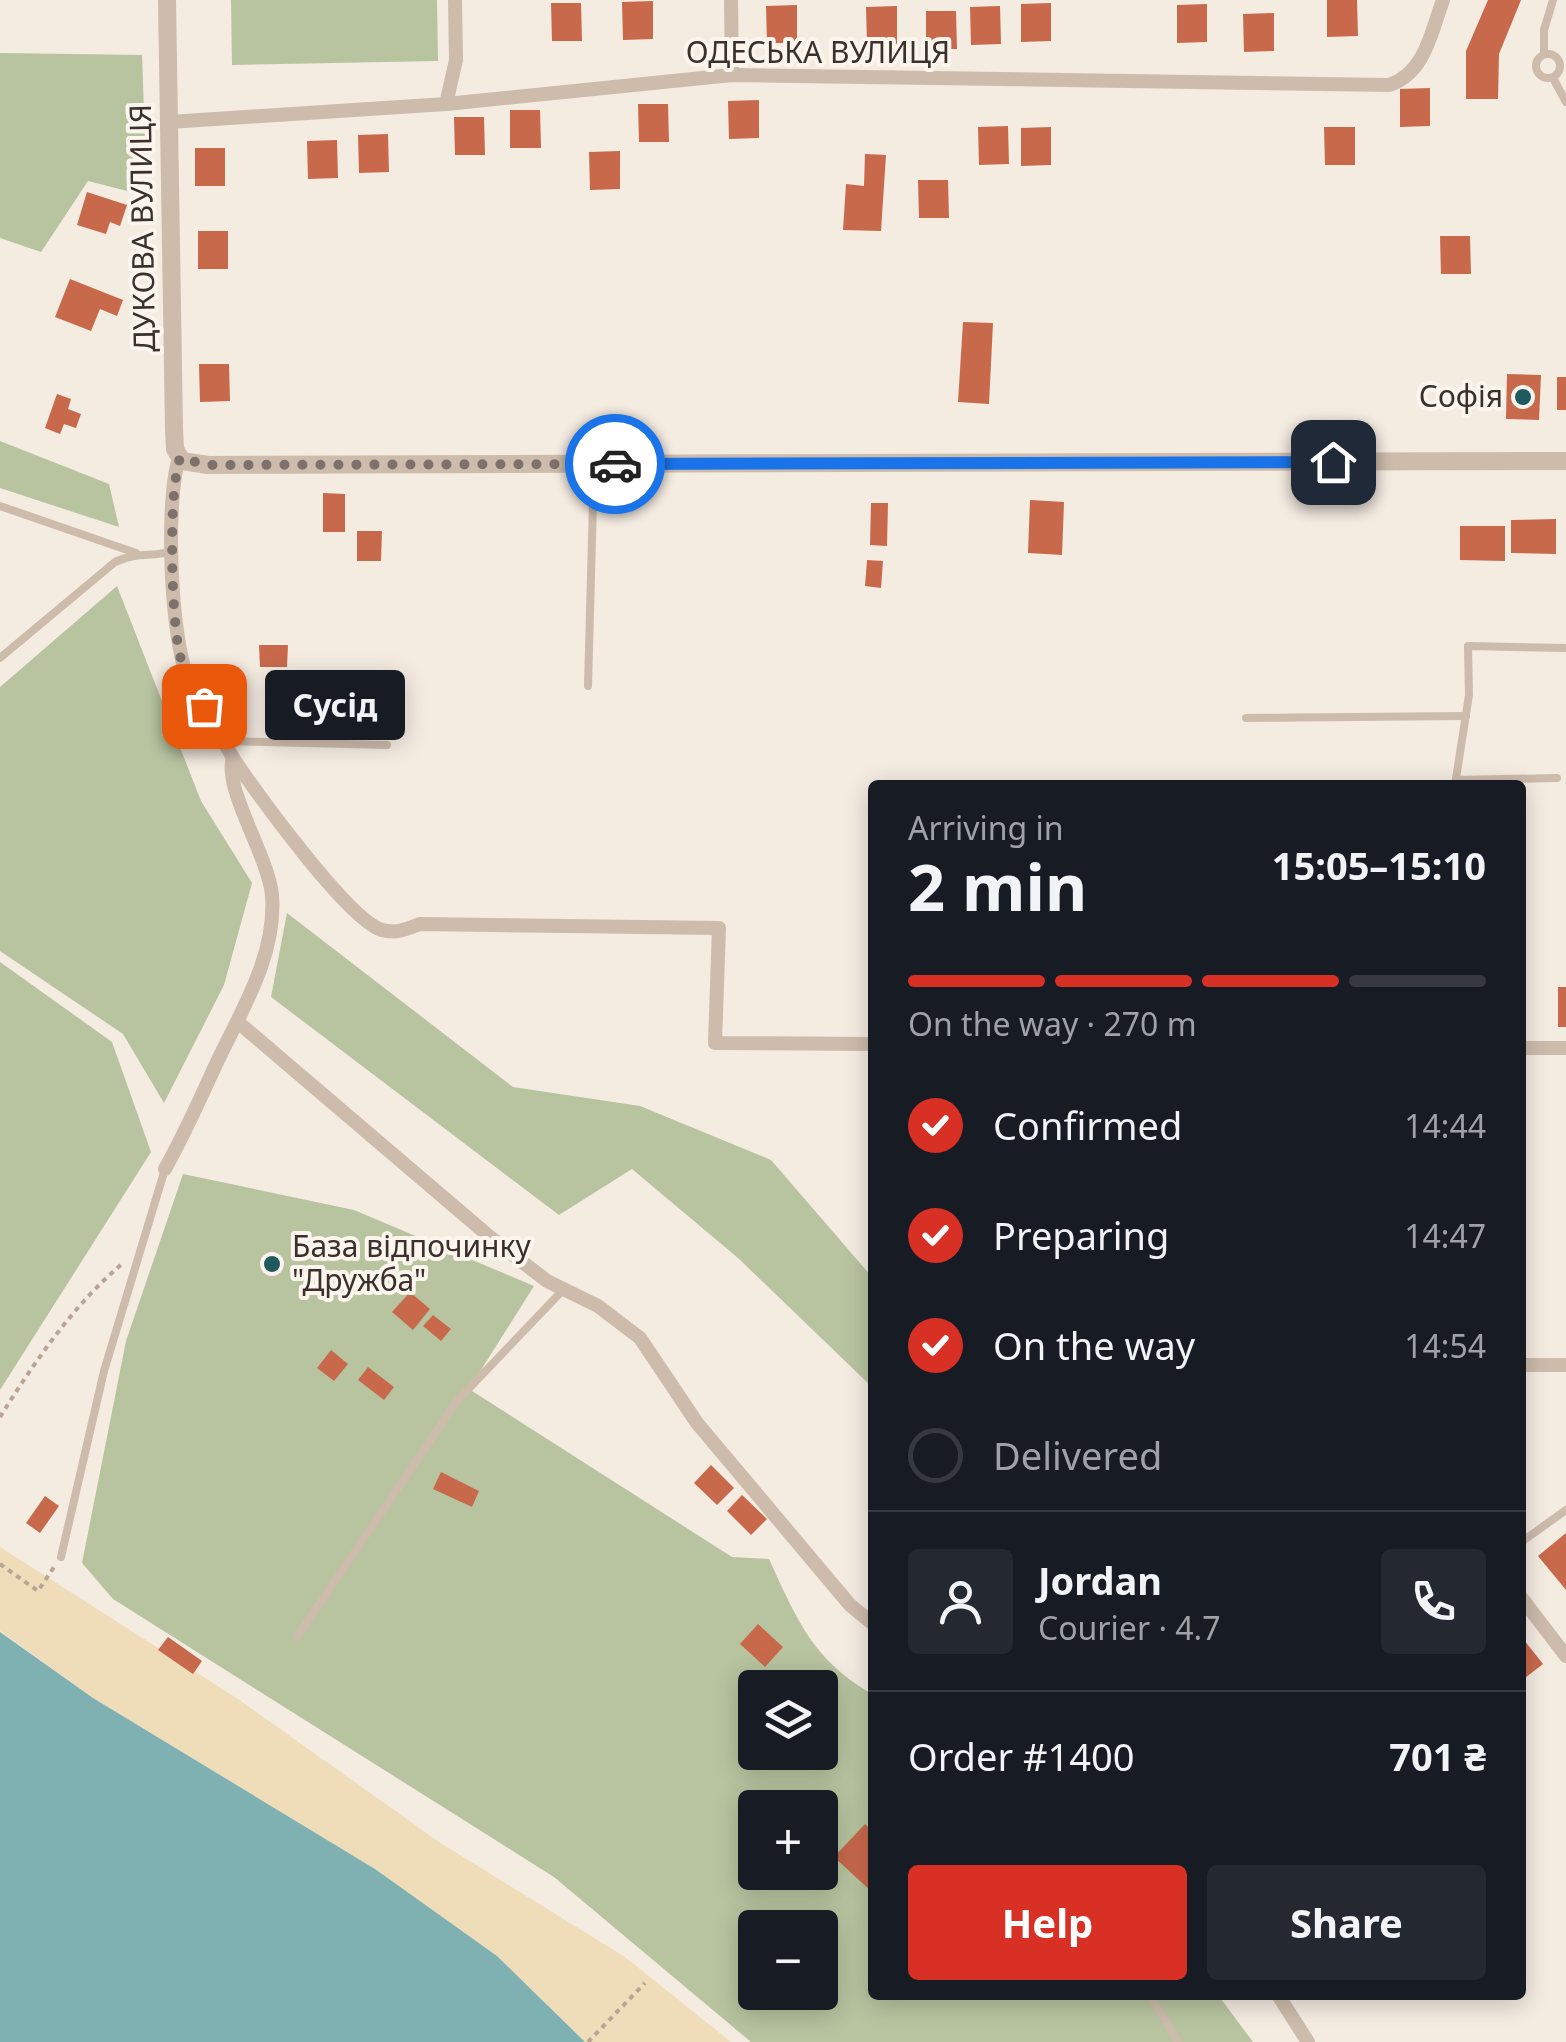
<!DOCTYPE html>
<meta charset="utf-8">
<style>
:root{--surface:#171b24;--page:#242831;--text:#f1f3f6;--muted:#9ea1a6;--line:#363941;--accent:#d93025}
body{margin:0;font-family:"Noto Sans",sans-serif;background:var(--page);color:var(--text);height:100vh;display:flex;flex-direction:column;font-size:38px;white-space:nowrap}
*{box-sizing:border-box;margin:0}
p{font-size:32px;color:var(--muted)}
.icon{flex:none;width:55px;height:55px;fill:none;stroke:currentColor;stroke-width:2;stroke-linecap:round;stroke-linejoin:round}
.map{position:relative;flex:1;overflow:hidden}
.side{position:absolute;left:868px;top:780px;width:658px;height:1220px;display:flex;flex-direction:column;background:var(--surface);border-radius:10px;box-shadow:0 5px 25px #0003}
.side>*{flex:none}
.fabs{position:absolute;left:738px;top:1670px;display:grid;gap:20px}
.fabs a{display:grid;place-items:center;width:100px;height:100px;border-radius:10px;background:var(--surface);box-shadow:0 5px 25px #0003;font-size:50px}
.pin{position:absolute;display:grid;place-items:center;width:85px;height:85px;color:#fff;margin:-42px;border-radius:20px;box-shadow:0 5px 15px #0006}
.courier{position:absolute;display:grid;place-items:center;width:100px;height:100px;margin:-50px;border:8px solid #1a73e8;border-radius:50%;background:#fff;color:#222;box-shadow:0 2px 12px #0007}
.bubble{position:absolute;height:70px;border-radius:10px;background:var(--surface);box-shadow:0 5px 25px #0003;font-size:32px;font-weight:700;line-height:70px;text-align:center}
.overview em{font-style:normal;font-weight:700}
.overview div{display:flex;flex-direction:column-reverse}
.overview{display:flex;align-items:center;justify-content:space-between;height:170px;padding:0 40px}
h1{font-size:65px;font-weight:700;line-height:75px}
.bar{display:grid;grid-template-columns:repeat(4,1fr);gap:15px 10px;align-content:center;height:120px;padding:0 40px}
.bar i{height:12px;border-radius:8px;background:var(--line)}
.bar .selected{background:var(--accent)}
.bar p{grid-column:span 4}
.line{display:flex;align-items:center;gap:25px;padding:0 40px;border-top:2px solid var(--line)}
.line div{flex:1}
.round{display:grid;place-items:center;flex:none;width:105px;height:105px;border-radius:10px;background:var(--page)}
ol{padding:0 40px;list-style:none}
li{display:flex;align-items:center;gap:30px;height:110px}
li p{margin-inline-start:auto}
li .icon{padding:10px;border-radius:50%;background:var(--accent);color:#fff;stroke-width:4}
li:last-child{color:var(--muted)}
li i{width:55px;height:55px;border:5px solid var(--line);border-radius:50%}
.primary-button{display:flex;gap:20px;margin-top:auto;padding:20px 40px}
.primary-button a{flex:1;height:115px;border-radius:10px;background:var(--accent);color:#fff;font-size:40px;font-weight:700;line-height:115px;text-align:center}
.primary-button a+a{background:var(--page);color:var(--text)}
.map>svg:first-child{display:block}
.green{fill:#b8c4a0;fill-rule:evenodd}
.sand{fill:#efdcb8}
.water{fill:#7fb0b2}
.building{fill:#c8694b}
.lines{fill:none;stroke-linecap:round;stroke-linejoin:round}
.path{stroke:#b9a596;stroke-width:4;stroke-dasharray:5 5;stroke-linecap:butt}
.service{stroke:#cdbbac;stroke-width:8}
.minor{stroke:#cdbbac;stroke-width:14}
.tertiary{stroke:#cdbbac;stroke-width:18}
.done{stroke:#7c716b;stroke-width:10;stroke-dasharray:0 18}
.route{stroke:#1a73e8;stroke-width:12}
.poi-dot{fill:#1f5a5e;stroke:#fbf5ee;stroke-width:4}
.labels{text-anchor:middle;stroke-width:8;stroke-linejoin:round;paint-order:stroke}
.street-label{font-size:30px;fill:#3b302b;stroke:#fbf5ee}
.poi-label{font-size:30px;fill:#3b302b;stroke:#fbf5ee;text-anchor:end}
</style>
<div class="map">
<svg width="1566" height="2042" viewBox="0 0 1566 2042">
<rect width="100%" height="100%" fill="#f4ebe1"/>
<g class="green">
<path d="M231,0H437L438,61L232,65Z"/>
<path d="M0,53L142,55L147,196L88,181L41,252L0,238Z"/>
<path d="M0,441L109,484L119,527L0,488Z"/>
<path d="M117,586L201,801L252,883L224,985L164,1103L123,1034L0,951V687Z"/>
<path d="M287,913L513,1087L640,1106L771,1160L872,1277V1387L738,1258L632,1169L559,1215L271,997Z"/>
<path d="M0,962L112,1042L151,1152L0,1390Z"/>
<path d="M183,1174L354,1210L534,1286L469,1389L732,1557L769,1559C797,1620 813,1660 872,1694V1995H1218L1253,2042H751L554,1877L113,1599L82,1563L126,1341ZM755,1688H820V1752H755ZM755,1808H820V1872H755ZM755,1928H820V1992H755Z"/>
</g>
<path class="sand" d="M0,1547L238,1699L439,1842L625,1957L731,2042H585L497,1956L375,1869L93,1698L0,1631Z"/>
<path class="water" d="M0,1632L93,1698L375,1869L497,1956L585,2042H0Z"/>
<g class="building">
<path d="M1327,0H1357L1358,36L1327,37Z"/>
<path d="M1488,0H1521L1499,54L1498,99H1466V51Z"/>
<path d="M653,1V39L623,40L622,2Z"/>
<path d="M551,3H581L582,41H552Z"/>
<path d="M1051,3V41L1021,42V4Z"/>
<path d="M1207,4V42L1177,43V5Z"/>
<path d="M797,5V43H767L766,6Z"/>
<path d="M897,6V44L867,45L866,7Z"/>
<path d="M1000,6L1001,44L971,45L970,7Z"/>
<path d="M926,11H956L957,49H926Z"/>
<path d="M1274,13V51L1244,52L1243,14Z"/>
<path d="M1430,88V126L1400,127V89Z"/>
<path d="M759,100V138L729,139L728,101Z"/>
<path d="M638,104H668L669,142H639Z"/>
<path d="M510,110H540L541,148H510Z"/>
<path d="M454,117H484L485,155H455Z"/>
<path d="M1008,126L1009,164L979,165L978,127Z"/>
<path d="M1051,127V165L1021,166V128Z"/>
<path d="M1324,127H1355V165H1325Z"/>
<path d="M388,134L389,172L359,173L358,135Z"/>
<path d="M337,140L338,178L308,179L307,141Z"/>
<rect x="195" y="148" width="30" height="38"/>
<path d="M620,151V189L590,190L589,152Z"/>
<path d="M865,154L886,155L881,231L843,230L846,184L864,186Z"/>
<path d="M918,180H948L949,218H919Z"/>
<path d="M87,192L127,205L120,226L110,222L106,234L77,225Z"/>
<rect x="198" y="231" width="30" height="38"/>
<path d="M1440,236H1470L1471,274H1441Z"/>
<path d="M70,279L123,300L117,316L100,309L91,331L55,317Z"/>
<path d="M963,322L993,323L989,404L958,402Z"/>
<path d="M199,364H229L230,401L200,402Z"/>
<path d="M1507,374L1541,375L1539,420L1506,419Z"/>
<rect x="1557" y="377" width="9" height="33"/>
<path d="M57,394L71,399L68,409L81,414L76,428L64,424L60,434L45,428Z"/>
<path d="M323,493L345,494V532H323Z"/>
<path d="M1030,500L1064,502L1062,555L1028,553Z"/>
<path d="M871,503H888L887,546L870,545Z"/>
<path d="M1556,519V554L1511,553V520Z"/>
<path d="M1460,526H1505V561L1460,560Z"/>
<path d="M357,531H382L381,561H357Z"/>
<path d="M867,560L883,561L881,588L865,586Z"/>
<path d="M259,645H288L287,667H260Z"/>
<rect x="1558" y="987" width="8" height="40"/>
<path d="M410,1292L430,1309L413,1330L392,1312Z"/>
<path d="M433,1315L451,1329L441,1341L423,1326Z"/>
<path d="M331,1350L348,1364L334,1381L317,1368Z"/>
<path d="M368,1367L394,1387L384,1400L358,1380Z"/>
<path d="M711,1465L734,1488L717,1505L694,1483Z"/>
<path d="M441,1472L479,1491L472,1507L433,1489Z"/>
<path d="M742,1495L767,1519L751,1535L727,1511Z"/>
<path d="M45,1496L59,1506L40,1533L26,1523Z"/>
<path d="M1566,1533V1590L1538,1556Z"/>
<path d="M758,1624L783,1647L765,1667L740,1644Z"/>
<path d="M1520,1635L1543,1664L1520,1682Z"/>
<path d="M168,1637L202,1661L193,1674L158,1650Z"/>
<path d="M865,1824L872,1831V1892L834,1857Z"/>
</g>
<g class="lines">
<g class="path">
<path d="M0,1417C34,1363 73,1305 122,1264"/>
<path d="M0,1564L38,1591L54,1567"/>
<path d="M588,2042L645,1983"/>
</g>
<g class="service">
<circle cx="1548" cy="66" r="12"/>
<path d="M1544,54V30L1553,0"/>
<path d="M1553,78L1566,102"/>
<path d="M0,506L136,553"/>
<path d="M0,658L115,562C139,551 150,558 173,551"/>
<path d="M588,686L594,466"/>
<path d="M1246,718L1466,716"/>
<path d="M224,741L387,745"/>
<path d="M1456,780L1557,778"/>
<path d="M1455,785L1469,695L1468,646L1566,648"/>
<path d="M1520,1543L1566,1510"/>
<path d="M61,1557L104,1371L165,1169"/>
<path d="M297,1637L457,1401L562,1291"/>
<path d="M1150,1995L1178,2042"/>
</g>
<g class="minor">
<path d="M731,0L732,75"/>
<path d="M446,104L456,60L455,0"/>
<path d="M169,122L446,104L732,75L1389,85C1425,73 1431,33 1443,0"/>
<path d="M179,458C165,502 170,642 190,684C202,709 220,733 233,758"/>
<path d="M239,1023L490,1237L547,1281L598,1306L640,1338L697,1423L850,1605L872,1623"/>
<path d="M1520,1048H1566"/>
<path d="M165,1169C183,1137 197,1106 212,1073C237,1017 277,959 272,895C268,855 223,788 233,758C256,792 348,920 382,930C396,934 407,929 420,924L719,928L715,1043L872,1044"/>
<path d="M1520,1365H1566"/>
<path d="M1520,1596L1566,1656"/>
<path d="M1278,1995L1308,2042"/>
</g>
<path class="tertiary" d="M167,0L174,429L175,449L182,461L208,465L1566,461"/>
</g>
<g class="lines">
<path class="done" d="M204,706C194,690 185,674 180,656C171,618 168,493 180,458L208,465L615,464"/>
<path class="route" d="M615,464L1333,462"/>
</g>
<g class="poi-dot">
<circle cx="1523" cy="397" r="10"/>
<circle cx="272" cy="1264" r="10"/>
</g>
<g class="labels">
<g class="street-label">
<text x="818" y="63">ОДЕСЬКА ВУЛИЦЯ</text>
<text transform="translate(143 228) rotate(-91)" y="10">ДУКОВА ВУЛИЦЯ</text>
</g>
<g class="poi-label">
<text x="1503" y="407">Софія</text>
<text x="292" y="1257" text-anchor="start">База відпочинку<tspan x="292" dy="34">"Дружба"</tspan></text>
</g>
</g>
</svg>
<div class="fabs">
<a><svg class="icon" aria-label="layers" viewBox="0 0 24 24"><path d="M12 4l9 5-9 5-9-5zM3 14l9 5 9-5"/></svg></a>
<a>+</a>
<a>−</a>
</div>
<div class="pin" style="left:204px;top:706px;background:#ea580c"><svg class="icon" aria-label="bag" viewBox="0 0 24 24"><path d="M5 8h14l-1 12H6zM9 8a3 3 0 0 1 6 0"/></svg></div>
<div class="pin" style="left:1333px;top:462px;background:#1f2937"><svg class="icon" aria-label="home" viewBox="0 0 24 24"><path d="M3 11l9-7 9 7M6 9v11h12V9"/></svg></div>
<div class="courier" style="left:615px;top:464px"><svg class="icon" aria-label="car" viewBox="0 0 24 24"><path d="M5 17H2v-5l4-1 3-4h7l3 4 3 1v5h-3M9 17h6M6 11h13"/><circle cx="7" cy="17" r="2"/><circle cx="17" cy="17" r="2"/></svg></div>
<div class="bubble" style="left:265px;top:670px;width:140px">Сусід</div>
<section class="side">
<div class="overview"><div><h1>2 min</h1><p>Arriving in</p></div><em>15:05–15:10</em></div>
<div class="bar"><i class="selected"></i><i class="selected"></i><i class="selected"></i><i></i><p>On the way · 270 m</p></div>
<ol>
<li><svg class="icon" aria-label="check" viewBox="0 0 24 24"><path d="M5 12l5 5 9-10"/></svg>Confirmed<p>14:44</p></li>
<li><svg class="icon" aria-label="check" viewBox="0 0 24 24"><path d="M5 12l5 5 9-10"/></svg>Preparing<p>14:47</p></li>
<li><svg class="icon" aria-label="check" viewBox="0 0 24 24"><path d="M5 12l5 5 9-10"/></svg>On the way<p>14:54</p></li>
<li><i></i>Delivered</li>
</ol>
<div class="line" style="height:180px"><a class="round"><svg class="icon" aria-label="person" viewBox="0 0 24 24"><circle cx="12" cy="8" r="4"/><path d="M4 21q1-7 8-7t8 7"/></svg></a><div><b>Jordan</b><p>Courier · 4.7</p></div><a class="round"><svg class="icon" aria-label="phone" viewBox="0 0 24 24"><path d="M5 4h4l2 5-3 2q2 4 5 5l2-3 5 2v4C11 20 4 13 5 4z"/></svg></a></div>
<div class="line" style="height:130px"><div>Order #1400</div><b>701 ₴</b></div>
<div class="primary-button"><a>Help</a><a>Share</a></div>
</section>
</div>
